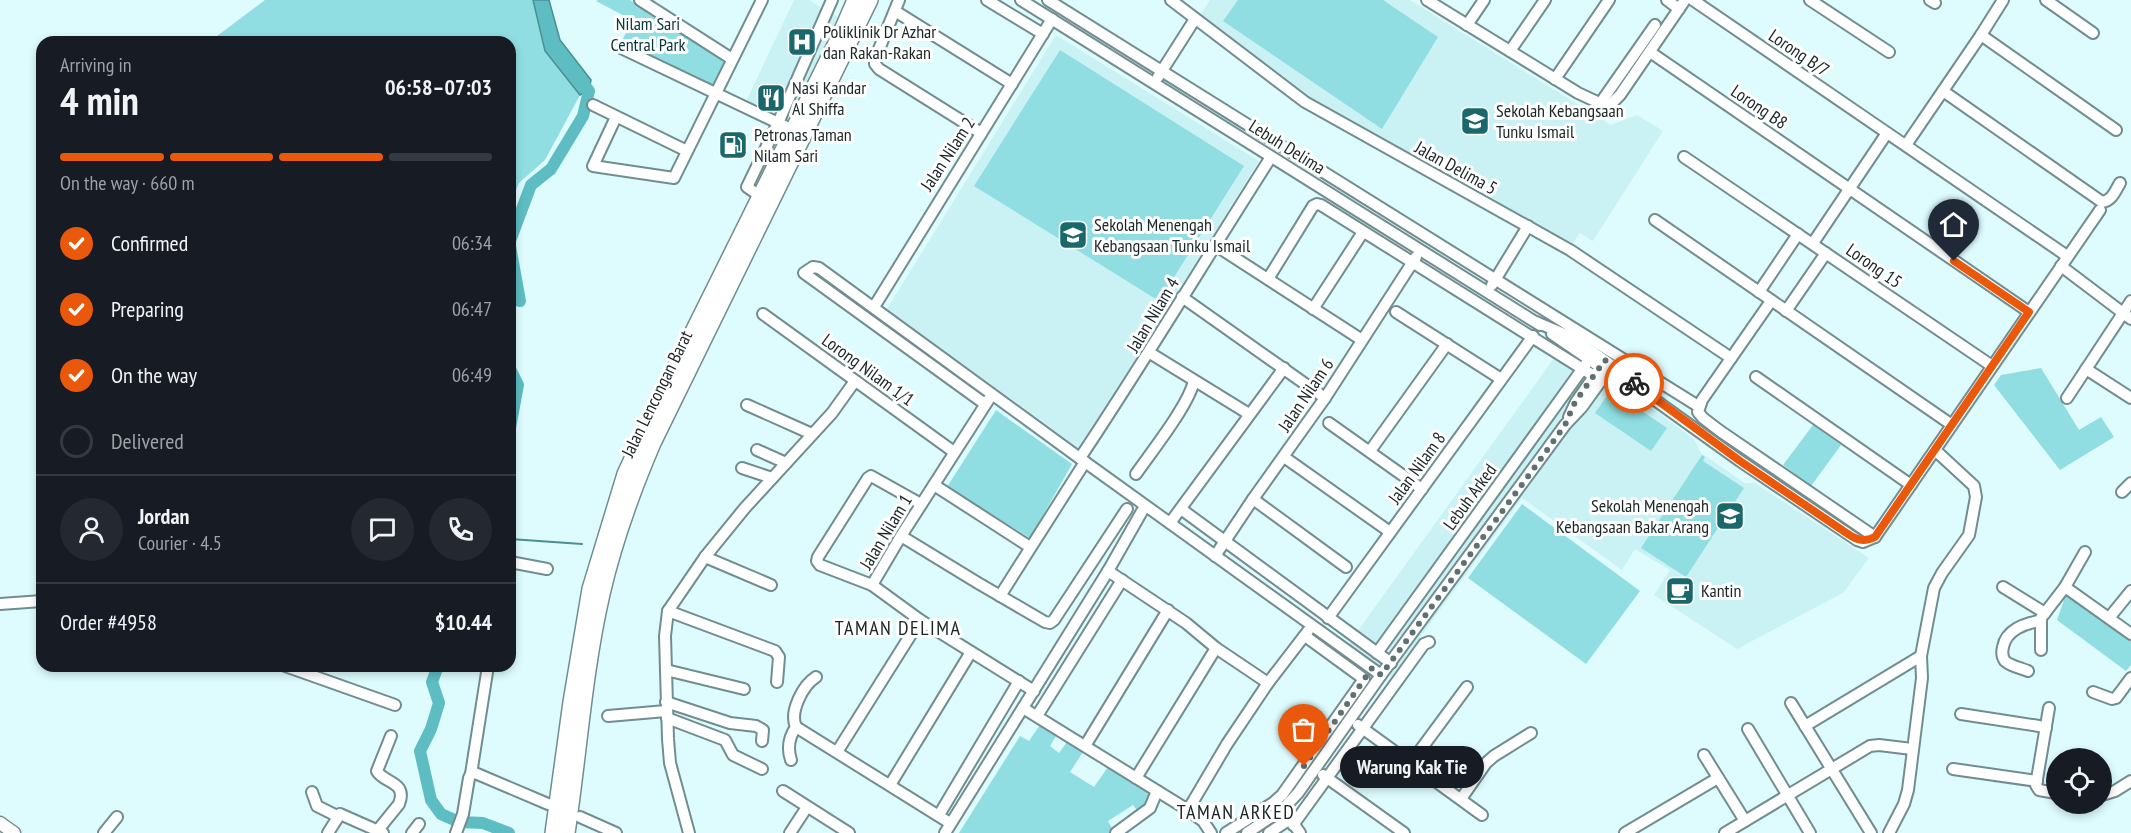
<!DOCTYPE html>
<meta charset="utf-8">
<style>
:root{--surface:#171b24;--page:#242831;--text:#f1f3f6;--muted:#9ea1a6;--line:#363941;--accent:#ea580c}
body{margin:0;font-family:"PT Sans Narrow",sans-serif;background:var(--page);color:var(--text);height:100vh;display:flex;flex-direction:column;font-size:22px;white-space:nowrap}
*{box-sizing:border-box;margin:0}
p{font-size:20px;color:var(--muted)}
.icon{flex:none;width:33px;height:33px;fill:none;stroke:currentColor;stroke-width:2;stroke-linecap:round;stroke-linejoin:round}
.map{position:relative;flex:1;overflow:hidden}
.details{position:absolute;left:36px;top:36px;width:480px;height:636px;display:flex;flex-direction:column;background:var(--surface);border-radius:18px;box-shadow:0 3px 9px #0003}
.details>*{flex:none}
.tools{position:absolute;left:2046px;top:748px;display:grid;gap:12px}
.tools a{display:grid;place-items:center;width:66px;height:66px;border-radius:50%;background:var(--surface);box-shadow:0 3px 9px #0003;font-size:30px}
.pin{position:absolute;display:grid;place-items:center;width:51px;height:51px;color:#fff;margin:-62px -26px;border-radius:50% 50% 50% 0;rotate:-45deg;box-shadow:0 0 6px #0007}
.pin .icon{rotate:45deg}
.courier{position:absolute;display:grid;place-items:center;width:60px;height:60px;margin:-30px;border:4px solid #ea580c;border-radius:50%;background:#fff;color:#222;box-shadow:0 2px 8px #0007}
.bubble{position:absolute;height:42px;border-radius:21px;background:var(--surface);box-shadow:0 3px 9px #0003;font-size:20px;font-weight:600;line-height:42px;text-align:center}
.summary em{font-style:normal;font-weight:600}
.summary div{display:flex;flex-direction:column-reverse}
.summary{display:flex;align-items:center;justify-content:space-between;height:102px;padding:0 24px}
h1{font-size:39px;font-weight:600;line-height:45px}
.bar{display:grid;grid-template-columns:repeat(4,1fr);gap:9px 6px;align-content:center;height:72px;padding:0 24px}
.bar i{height:8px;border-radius:4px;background:var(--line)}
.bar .current{background:var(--accent)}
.bar p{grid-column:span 4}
.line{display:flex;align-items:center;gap:15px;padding:0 24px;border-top:2px solid var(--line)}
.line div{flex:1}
.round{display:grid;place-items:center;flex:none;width:63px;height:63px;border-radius:32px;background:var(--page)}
ol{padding:0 24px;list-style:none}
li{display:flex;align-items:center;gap:18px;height:66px}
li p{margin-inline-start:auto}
li .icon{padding:6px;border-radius:50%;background:var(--accent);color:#fff;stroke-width:4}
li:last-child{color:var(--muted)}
li i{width:33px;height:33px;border:3px solid var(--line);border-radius:50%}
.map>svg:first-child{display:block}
.built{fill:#caf2f4}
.green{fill:#90dee2}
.water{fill:#5dbdc2;stroke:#498f93;stroke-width:1.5}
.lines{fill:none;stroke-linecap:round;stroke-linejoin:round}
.stream{stroke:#498f93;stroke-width:2}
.river{stroke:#5dbdc2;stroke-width:12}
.minor-casing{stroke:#728d8f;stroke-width:14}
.major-casing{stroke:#728d8f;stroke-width:15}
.highway-casing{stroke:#728d8f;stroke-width:18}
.minor{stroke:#fff;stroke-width:10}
.major{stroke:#fff;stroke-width:12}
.highway{stroke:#fff;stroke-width:15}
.done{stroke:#5f7071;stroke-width:6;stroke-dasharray:0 10.8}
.route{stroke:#ea580c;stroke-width:8}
.labels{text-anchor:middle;stroke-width:6;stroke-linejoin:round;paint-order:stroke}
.park-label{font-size:18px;fill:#063639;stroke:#fff}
.poi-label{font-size:18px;fill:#1a2525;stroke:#fff;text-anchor:start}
.street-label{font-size:18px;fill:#1a2525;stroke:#fff}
.neighbourhood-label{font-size:20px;letter-spacing:1.5px;fill:#1a2525;stroke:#fff}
</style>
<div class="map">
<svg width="2131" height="833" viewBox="0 0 2131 833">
<rect width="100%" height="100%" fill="#defcfe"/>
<g class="built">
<path d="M794,0H809L838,17L784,132L741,112Z"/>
<path d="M1210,0H1410L1611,125L1637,115L1663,131L1593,241L1580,233L1571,246L1321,106L1199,16Z"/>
<path d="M1056,35L1259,161L1080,449L887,309Z"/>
<path d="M1564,344L1694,439L1701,453L1745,483H1755L1869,558L1843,593L1737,649L1654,595L1670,570L1635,549L1622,570L1522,498L1391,677L1347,646Z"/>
</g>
<g class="green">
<path d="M265,0H533L545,51L580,95L545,160L519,183L510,205V42H220L217,36Z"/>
<path d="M598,0H630L724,59L726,66L713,88L621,43L632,20L596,1Z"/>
<path d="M1238,0H1383L1438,37L1382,129L1223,21Z"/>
<path d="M1060,50L1244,166L1159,301L974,186Z"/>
<path d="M2041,368L2079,430L2101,417L2114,437L2060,470L1994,385L2001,375Z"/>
<path d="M1611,390L1667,428L1651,451L1595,413Z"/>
<path d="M996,410L1072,464L1030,538L947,487Z"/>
<path d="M1813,425L1841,445L1811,486L1783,465Z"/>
<path d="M1702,455L1705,457L1703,461L1744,488L1686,577L1641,548Z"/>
<path d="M1522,504L1640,591L1586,664L1468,578Z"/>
<path d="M2066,594L2131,641V665L2126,671L2057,620Z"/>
<path d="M1040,725L1056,736L1050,746L1059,753L1067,742L1083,752L1070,772L1094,787L1108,767L1153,795L1139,813L1133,805L1108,821L1113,830L1109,833H959L1020,736L1029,741Z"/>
</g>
<path class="water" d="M533,0H549L560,40L591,80L589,91L580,95L545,51Z"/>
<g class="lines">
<path class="stream" d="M510,539L582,544"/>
<g class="river">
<path d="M510,241L531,185L551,169L583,116L589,91L581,80"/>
<path d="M510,246L520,301L510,298"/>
<path d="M510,369L518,385L510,428"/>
<path d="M438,666L432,682L439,703L431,729L420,751L431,800L441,814L459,822L483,823L509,833"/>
</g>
<g class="minor-casing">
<g id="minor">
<path d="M640,0L732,59"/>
<path d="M899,0L875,59V64L879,69L981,133"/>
<path d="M987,0L1043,34"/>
<path d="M1021,0L1540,325"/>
<path d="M1048,0L1698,406"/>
<path d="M1171,0L1305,102L1570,250L1731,358"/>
<path d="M1427,0L1578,93L1608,107L1620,95L1685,0"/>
<path d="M1667,0L1679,9"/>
<path d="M1693,0L2067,256"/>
<path d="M1810,0L1889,52"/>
<path d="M1930,0L1935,3"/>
<path d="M2046,0L2093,33"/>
<path d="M895,11L1012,84"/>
<path d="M1467,25L1484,0"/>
<path d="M1981,35L2116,130"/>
<path d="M621,48L793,130"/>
<path d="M1510,51L1545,0"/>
<path d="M1650,52L2029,312"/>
<path d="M1158,77L1195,19"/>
<path d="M1555,79L1609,0"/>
<path d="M1943,91L2102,202C2112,201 2115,191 2120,183"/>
<path d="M593,105L687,151"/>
<path d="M1599,105L1655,25"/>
<path d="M616,117L593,166L674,178L762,0"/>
<path d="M1906,145L1981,35L2003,0"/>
<path d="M1684,157L1992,366"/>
<path d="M760,196L747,187L778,123L832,0"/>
<path d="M1655,220L1952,425"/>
<path d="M1813,243L1887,133"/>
<path d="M1215,245L1362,340"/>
<path d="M2061,266L2131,319"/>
<path d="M1268,279L1313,206L1317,204L1321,205L1594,376"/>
<path d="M1492,285L1528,226"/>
<path d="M1759,292L1798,234"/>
<path d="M1182,297L1325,398"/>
<path d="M1771,301L1702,400L1698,412L1703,418L1720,431L1875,537"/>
<path d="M874,307L1052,19"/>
<path d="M1313,309L1363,232"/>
<path d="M1786,311L1826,253"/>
<path d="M1396,312L1501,379"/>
<path d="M763,314L954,452"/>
<path d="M1536,322L1569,336L1594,353L1623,373L1641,390L1740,461L1857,540L1863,542L1875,537L2100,210"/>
<path d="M1552,334L1619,380L1632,386"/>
<path d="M1150,353L1249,414"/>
<path d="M2086,369L2131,398"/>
<path d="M1756,377L1911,485"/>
<path d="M2067,398L2131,301"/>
<path d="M985,404L804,273L813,267L819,268L1085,462L1381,675"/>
<path d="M747,405L812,434"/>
<path d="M1569,417L1576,402L1597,372"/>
<path d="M1329,423L1422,489"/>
<path d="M757,450L786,463"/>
<path d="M1370,451L1447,344"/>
<path d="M1284,457L1390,532"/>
<path d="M1080,458C1146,359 1207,257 1271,157"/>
<path d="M742,468L772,478"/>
<path d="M1136,474C1152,451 1188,406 1194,381"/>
<path d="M934,485L1030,547"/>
<path d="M2122,492L2131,483"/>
<path d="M1253,499L1346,567"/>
<path d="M921,504L871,476L868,478L818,557L817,561L820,565L872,585L920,620L1034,691"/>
<path d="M1181,509L1391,663"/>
<path d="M1170,523L1284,368"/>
<path d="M901,536L978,583L1045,622L1050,623L1054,620L1127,509"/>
<path d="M2085,552L2065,587L2131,634"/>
<path d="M1215,556L1253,499L1325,398L1416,257"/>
<path d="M705,557L771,585"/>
<path d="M510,562L547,569"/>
<path d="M1108,571L1186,623L1216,648L1268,683"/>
<path d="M872,585L901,536L989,399"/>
<path d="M2003,587L2045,613"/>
<path d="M1000,596L1085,462"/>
<path d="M0,604L42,601"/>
<path d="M668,611L775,651L779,657L777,682"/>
<path d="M1328,618L1533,336"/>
<path d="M2109,618L2131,591"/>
<path d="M2041,650V618L2065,587"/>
<path d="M1377,653L1586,364"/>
<path d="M285,666L395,705"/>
<path d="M666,670L744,689"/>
<path d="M2028,671C2021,668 2010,666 2005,661C2002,657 2002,651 2003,647C2006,630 2025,623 2040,621"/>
<path d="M816,677C803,685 789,712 796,727L950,823"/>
<path d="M2093,692L2112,699L2116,698L2131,678"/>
<path d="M666,702L730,723L756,726L763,730L762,741"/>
<path d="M1791,703L1871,833"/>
<path d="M1023,708L1188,810L1203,821L1211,833"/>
<path d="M2049,708L2036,785L2039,790L2056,793"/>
<path d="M1961,714L2039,726L2046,728"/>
<path d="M608,716L666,711"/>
<path d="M1037,716L1122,580"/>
<path d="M667,718L725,740L733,755L762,769"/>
<path d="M1358,725L1482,815"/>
<path d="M1805,726L1921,656"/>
<path d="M1748,729L1810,833"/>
<path d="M1085,746L1168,610"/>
<path d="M837,752L920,620"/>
<path d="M1704,755L1745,821"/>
<path d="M791,760C787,748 789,737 796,727"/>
<path d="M1410,764L1467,687"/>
<path d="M1953,769L2037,781"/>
<path d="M471,774L488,666"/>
<path d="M1323,775L1404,833"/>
<path d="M1136,778L1216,648"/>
<path d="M890,785L971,652"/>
<path d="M783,791L849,833"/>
<path d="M312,792L317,806L337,816"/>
<path d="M2102,795L2115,791L2131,781"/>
<path d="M1461,799L1486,763L1494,756L1531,733"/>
<path d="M1283,809L1300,833"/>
<path d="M1188,810L1227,744L1268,683L1308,631"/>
<path d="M939,815L1019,681"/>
<path d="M580,817L616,833"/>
<path d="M1293,825L1424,644L1429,642"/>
<path d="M378,830L399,804C408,781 383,783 377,771L391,736"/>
<path d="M104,833L117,817"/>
<path d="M328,833L340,814L383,833"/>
<path d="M412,833L419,824"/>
<path d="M456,833L463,814L469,778L471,774L475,773L548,804"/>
<path d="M689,833L670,763L668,739L665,636L668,611L705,557L744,509L832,413L855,381"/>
<path d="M790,833L807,807"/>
<path d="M945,833L1108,571L1145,506"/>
<path d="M1116,833L1150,808L1157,791"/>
<path d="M1226,833L1273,803L1282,795L1364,679L1305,636"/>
<path d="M1247,833L1283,809L1298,793L1381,675L1565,425L1582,407L1610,368"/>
<path d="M1269,833L1290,819"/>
<path d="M1625,833L1718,778"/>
<path d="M1725,833L1870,746L1879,745L1912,749"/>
<path d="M1889,833L1904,804L1908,790L1922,678L1921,656L1934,588L1942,573L1969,535L1976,497L1974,486L1935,450"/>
</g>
</g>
<g class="major-casing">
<path id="major" d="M0,823L14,833"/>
</g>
<g class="highway-casing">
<g id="highway">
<path d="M553,833L571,702L590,589L625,474L665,388L839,37L855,0"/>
<path d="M567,833C579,754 584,672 602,594C614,542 632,492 653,443L870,0"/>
</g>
</g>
<use href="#minor" class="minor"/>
<use href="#major" class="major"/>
<use href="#highway" class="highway"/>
</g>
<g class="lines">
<path class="done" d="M1304,766L1372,668L1381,675L1390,663L1532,471L1565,425L1575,402L1605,360L1634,383"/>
<path class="route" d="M1634,383L1740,461L1842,530C1854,538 1861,544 1875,537L2029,312L1954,261"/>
</g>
<defs>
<g id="hospital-square" transform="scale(1.5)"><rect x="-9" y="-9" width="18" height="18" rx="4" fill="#1a686c" stroke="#fff"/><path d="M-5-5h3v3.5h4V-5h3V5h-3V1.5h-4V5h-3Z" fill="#fff"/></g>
<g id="restaurant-square" transform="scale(1.5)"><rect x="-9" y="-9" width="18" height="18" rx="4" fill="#1a686c" stroke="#fff"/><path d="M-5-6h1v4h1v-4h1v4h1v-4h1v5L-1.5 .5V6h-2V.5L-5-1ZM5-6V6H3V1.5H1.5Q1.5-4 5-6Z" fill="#fff"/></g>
<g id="school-square" transform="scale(1.5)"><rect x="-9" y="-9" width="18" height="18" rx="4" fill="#1a686c" stroke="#fff"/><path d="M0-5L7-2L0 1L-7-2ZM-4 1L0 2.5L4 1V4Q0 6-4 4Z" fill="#fff"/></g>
<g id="fuel-square" transform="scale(1.5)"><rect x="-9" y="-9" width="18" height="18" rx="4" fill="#1a686c" stroke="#fff"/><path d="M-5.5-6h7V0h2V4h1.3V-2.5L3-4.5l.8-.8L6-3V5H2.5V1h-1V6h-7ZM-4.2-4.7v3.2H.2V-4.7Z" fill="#fff"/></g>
<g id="cafe-square" transform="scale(1.5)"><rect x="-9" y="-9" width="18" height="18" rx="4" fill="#1a686c" stroke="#fff"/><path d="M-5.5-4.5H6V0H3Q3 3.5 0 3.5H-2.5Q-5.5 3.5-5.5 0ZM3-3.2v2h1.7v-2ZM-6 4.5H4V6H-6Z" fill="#fff"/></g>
</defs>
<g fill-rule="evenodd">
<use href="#hospital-square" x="802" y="42"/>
<use href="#restaurant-square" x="771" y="98"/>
<use href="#school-square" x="1475" y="121"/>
<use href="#fuel-square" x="733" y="145"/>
<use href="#school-square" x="1073" y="235"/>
<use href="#school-square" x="1730" y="516"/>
<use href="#cafe-square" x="1680" y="591"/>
</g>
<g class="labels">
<g class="park-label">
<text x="648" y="30">Nilam Sari<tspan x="648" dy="21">Central Park</tspan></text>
</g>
<g class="poi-label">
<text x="823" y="38">Poliklinik Dr Azhar<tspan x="823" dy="21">dan Rakan-Rakan</tspan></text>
<text x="792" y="94">Nasi Kandar<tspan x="792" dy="21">Al Shiffa</tspan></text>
<text x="1496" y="117">Sekolah Kebangsaan<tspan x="1496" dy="21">Tunku Ismail</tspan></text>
<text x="754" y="141">Petronas Taman<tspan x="754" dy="21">Nilam Sari</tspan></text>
<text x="1094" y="231">Sekolah Menengah<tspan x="1094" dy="21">Kebangsaan Tunku Ismail</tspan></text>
<text x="1709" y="512" text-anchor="end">Sekolah Menengah<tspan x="1709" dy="21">Kebangsaan Bakar Arang</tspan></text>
<text x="1701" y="597">Kantin</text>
</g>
<g class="street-label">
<text transform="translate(1799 53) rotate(34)" y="6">Lorong B/7</text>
<text transform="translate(1759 107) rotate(34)" y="6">Lorong B8</text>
<text transform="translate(1287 147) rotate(32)" y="6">Lebuh Delima</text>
<text transform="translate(948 154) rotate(-57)" y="6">Jalan Nilam 2</text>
<text transform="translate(1456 168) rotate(29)" y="6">Jalan Delima 5</text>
<text transform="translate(1874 266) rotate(35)" y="6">Lorong 15</text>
<text transform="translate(1153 315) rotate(-59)" y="6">Jalan Nilam 4</text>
<text transform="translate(868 370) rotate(36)" y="6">Lorong Nilam 1/1</text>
<text transform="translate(657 394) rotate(-64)" y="6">Jalan Lencongan Barat</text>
<text transform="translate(1306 395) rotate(-56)" y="6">Jalan Nilam 6</text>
<text transform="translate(1417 468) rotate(-54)" y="6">Jalan Nilam 8</text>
<text transform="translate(1470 497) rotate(-54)" y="6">Lebuh Arked</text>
<text transform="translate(886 532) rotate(-59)" y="6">Jalan Nilam 1</text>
</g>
<g class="neighbourhood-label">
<text x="898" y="635">TAMAN DELIMA</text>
<text x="1236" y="819">TAMAN ARKED</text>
</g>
</g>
</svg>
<div class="tools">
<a><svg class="icon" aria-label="locate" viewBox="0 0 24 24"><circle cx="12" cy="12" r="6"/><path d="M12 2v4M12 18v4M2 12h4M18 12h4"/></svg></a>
</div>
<div class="pin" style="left:1304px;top:766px;background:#ea580c"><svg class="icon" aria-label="bag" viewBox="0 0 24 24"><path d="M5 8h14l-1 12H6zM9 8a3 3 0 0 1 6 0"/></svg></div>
<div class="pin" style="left:1954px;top:261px;background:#1f2937"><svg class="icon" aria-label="home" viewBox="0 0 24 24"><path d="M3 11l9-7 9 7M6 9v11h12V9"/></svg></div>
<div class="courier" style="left:1634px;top:383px"><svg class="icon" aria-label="bike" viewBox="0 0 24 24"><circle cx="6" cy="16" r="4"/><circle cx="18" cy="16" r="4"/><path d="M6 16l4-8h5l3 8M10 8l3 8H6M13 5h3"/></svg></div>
<div class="bubble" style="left:1340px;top:746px;width:144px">Warung Kak Tie</div>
<section class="details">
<div class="summary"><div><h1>4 min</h1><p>Arriving in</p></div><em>06:58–07:03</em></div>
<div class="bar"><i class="current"></i><i class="current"></i><i class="current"></i><i></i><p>On the way · 660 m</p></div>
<ol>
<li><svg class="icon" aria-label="check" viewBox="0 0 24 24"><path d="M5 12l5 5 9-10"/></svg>Confirmed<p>06:34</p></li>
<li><svg class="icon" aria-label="check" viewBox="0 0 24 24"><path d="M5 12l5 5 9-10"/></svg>Preparing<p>06:47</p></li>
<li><svg class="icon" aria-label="check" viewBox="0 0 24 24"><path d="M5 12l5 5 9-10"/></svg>On the way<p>06:49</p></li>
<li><i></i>Delivered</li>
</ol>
<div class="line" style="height:108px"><a class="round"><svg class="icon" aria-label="person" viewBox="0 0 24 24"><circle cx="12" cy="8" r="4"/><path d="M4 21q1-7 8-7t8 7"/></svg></a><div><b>Jordan</b><p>Courier · 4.5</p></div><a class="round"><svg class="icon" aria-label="chat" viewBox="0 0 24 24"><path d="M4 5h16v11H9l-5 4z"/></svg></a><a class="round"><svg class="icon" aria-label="phone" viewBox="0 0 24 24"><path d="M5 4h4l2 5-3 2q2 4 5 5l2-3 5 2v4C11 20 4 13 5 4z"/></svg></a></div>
<div class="line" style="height:78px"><div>Order #4958</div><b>$10.44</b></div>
</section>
</div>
